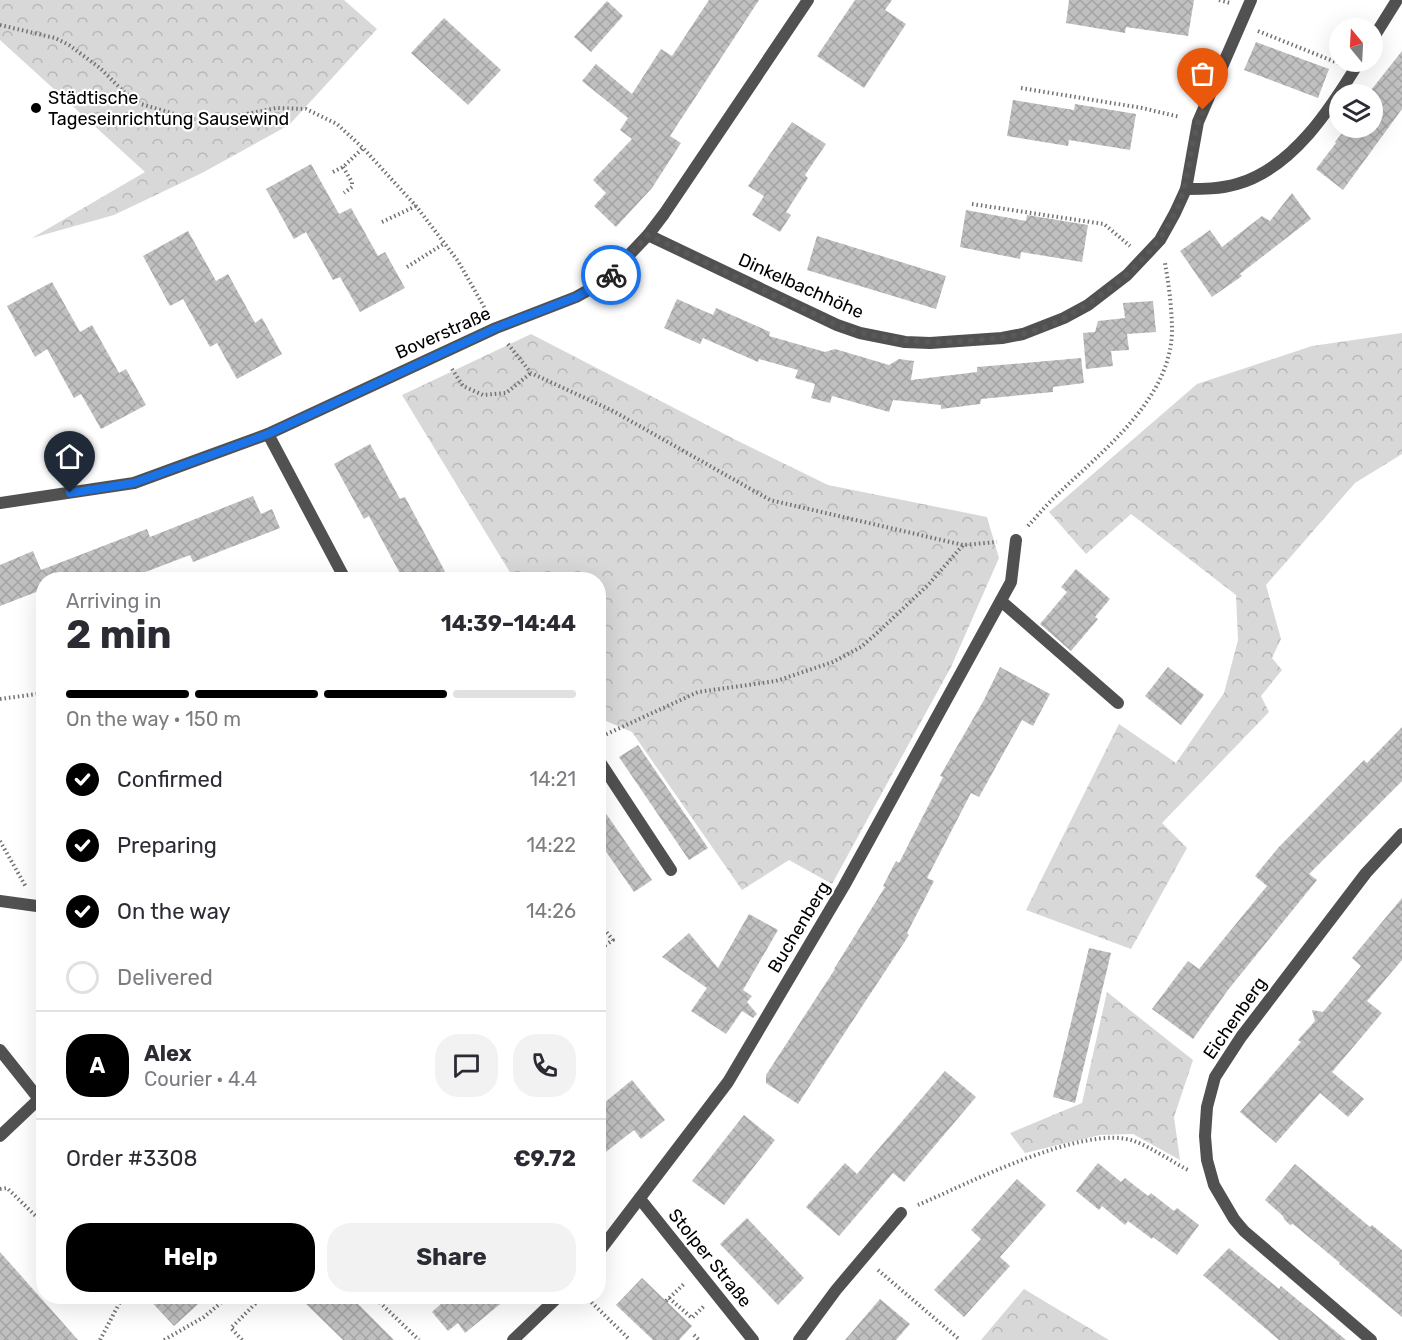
<!DOCTYPE html>
<meta charset="utf-8">
<style>
:root{--surface:#fff;--page:#f2f2f3;--text:#2b2b33;--muted:#7c7c81;--line:#e1e1e2;--accent:#000}
body{margin:0;font-family:Rubik,sans-serif;background:var(--page);color:var(--text);height:100vh;display:flex;flex-direction:column;font-size:22px;white-space:nowrap}
*{box-sizing:border-box;margin:0}
p{font-size:20px;color:var(--muted)}
.icon{flex:none;width:33px;height:33px;fill:none;stroke:currentColor;stroke-width:2;stroke-linecap:round;stroke-linejoin:round}
.map{position:relative;flex:1;overflow:hidden}
.details{position:absolute;left:36px;top:572px;width:570px;height:732px;display:flex;flex-direction:column;background:var(--surface);border-radius:24px;box-shadow:0 6px 24px #0002}
.details>*{flex:none}
.needle{width:39px;rotate:342deg}
.controls{position:absolute;left:1329px;top:18px;display:grid;gap:12px}
.controls a{display:grid;place-items:center;width:54px;height:54px;border-radius:50%;background:var(--surface);box-shadow:0 6px 24px #0002;font-size:30px}
.pin{position:absolute;display:grid;place-items:center;width:51px;height:51px;color:#fff;margin:-62px -26px;border-radius:50% 50% 50% 0;rotate:-45deg;box-shadow:0 0 6px #0007}
.pin .icon{rotate:45deg}
.courier{position:absolute;display:grid;place-items:center;width:60px;height:60px;margin:-30px;border:4px solid #1a73e8;border-radius:50%;background:#fff;color:#222;box-shadow:0 2px 8px #0007}
.overview em{font-style:normal;font-weight:700}
.overview div{display:flex;flex-direction:column-reverse}
.overview{display:flex;align-items:center;justify-content:space-between;height:102px;padding:0 30px}
h1{font-size:39px;font-weight:700;line-height:45px}
.bar{display:grid;grid-template-columns:repeat(4,1fr);gap:9px 6px;align-content:center;height:72px;padding:0 30px}
.bar i{height:8px;border-radius:4px;background:var(--line)}
.bar .current{background:var(--accent)}
.bar p{grid-column:span 4}
.line{display:flex;align-items:center;gap:15px;padding:0 30px;border-top:2px solid var(--line)}
.line div{flex:1}
.round{display:grid;place-items:center;flex:none;width:63px;height:63px;border-radius:24px;background:var(--page)}
ol{padding:0 30px;list-style:none}
li{display:flex;align-items:center;gap:18px;height:66px}
li p{margin-inline-start:auto}
li .icon{padding:6px;border-radius:50%;background:var(--accent);color:#fff;stroke-width:4}
li:last-child{color:var(--muted)}
li i{width:33px;height:33px;border:3px solid var(--line);border-radius:50%}
.button{display:flex;gap:12px;margin-top:auto;padding:12px 30px}
.button a{flex:1;height:69px;border-radius:24px;background:var(--accent);color:#fff;font-size:24px;font-weight:700;line-height:69px;text-align:center}
.button a+a{background:var(--page);color:var(--text)}
.map>svg:first-child{display:block}
.forest{fill:url(#forest-crowns)}
.building{fill:url(#building-cross-hatch)}
.lines{fill:none;stroke-linecap:round;stroke-linejoin:round}
.path{stroke:#737373;stroke-width:4;stroke-dasharray:1.5 3;stroke-linecap:butt}
.service{stroke:#515151;stroke-width:12}
.minor{stroke:#515151;stroke-width:12}
.done{stroke:#595959;stroke-width:6;stroke-dasharray:0 10.8}
.route{stroke:#1a73e8;stroke-width:8}
.poi-dot{fill:#000;stroke:#fff;stroke-width:2}
.labels{text-anchor:middle;stroke-width:4.5;stroke-linejoin:round;paint-order:stroke}
.poi-label{font-size:18px;fill:#000;stroke:#fff;text-anchor:start}
.street-label{font-size:18px;fill:#000;stroke:#fff}
</style>
<div class="map">
<svg width="1402" height="1340" viewBox="0 0 1402 1340">
<defs>
<pattern id="forest-crowns" width="20" height="18" patternUnits="userSpaceOnUse" patternTransform="scale(1.5)"><rect width="20" height="18" fill="#d8d8d8"/><path d="M2 6a3 3 0 1 1 6 0M12 15a3 3 0 1 1 6 0" fill="none" stroke="#b8b8b8"/></pattern>
<pattern id="building-cross-hatch" width="8" height="8" patternUnits="userSpaceOnUse" patternTransform="scale(1.5)"><rect width="8" height="8" fill="#c0c0c0"/><path d="M0 0l8 8M0 8l8-8" fill="none" stroke="#a3a3a3"/></pattern>
</defs>
<rect width="100%" height="100%" fill="#fff"/>
<g class="forest">
<path d="M0,0H344L377,29L289,125L202,173L114,215L32,238L145,172L0,40Z"/>
<path d="M1402,333V454L1355,483L1266,585L1281,639L1272,658L1282,670L1261,696L1269,712L1162,823L1187,848L1131,949L1026,910L1119,724L1176,763L1224,693L1238,640L1236,595L1131,514L1086,554L1049,512L1197,384L1312,346Z"/>
<path d="M531,334L738,441L828,485L987,517L999,558L951,667L832,884L789,860L742,890L632,732L599,718L598,579H514L402,395Z"/>
<path d="M1107,992L1193,1060L1174,1117L1180,1160L1133,1134L1100,1135L1025,1153L1010,1133L1082,1103Z"/>
<path d="M1024,1289L1109,1340H981Z"/>
</g>
<g class="building">
<path d="M709,0H759L670,136L681,143L652,188L616,227L594,206L606,193L593,180L632,139L620,130L628,118L582,81L596,64L632,94L661,49L672,56Z"/>
<path d="M855,0H892L885,10L906,24L864,88L817,56Z"/>
<path d="M1069,0H1194L1188,36L1126,27L1125,33L1066,23Z"/>
<path d="M607,1L623,16L591,52L574,37Z"/>
<path d="M444,18L501,70L468,105L411,53Z"/>
<path d="M1256,42L1329,69L1318,98L1244,70Z"/>
<path d="M1402,51V109L1343,190L1316,169L1336,143L1335,142L1346,128H1372V94H1368Z"/>
<path d="M1013,100L1074,110L1075,104L1136,114L1130,150L1069,140L1068,146L1007,136Z"/>
<path d="M792,122L826,144L805,175L808,178L786,212L791,215L780,232L752,215L764,196L748,186Z"/>
<path d="M311,164L339,214L351,208L378,256L385,252L405,288L360,312L340,277L333,280L306,232L294,239L266,189Z"/>
<path d="M1292,193L1311,219L1240,274L1242,276L1212,297L1180,251L1210,230L1222,247L1262,216L1270,221Z"/>
<path d="M966,210L1026,221L1027,215L1088,225L1082,262L1021,252L1020,259L960,247Z"/>
<path d="M188,231L216,281L228,274L255,323L262,318L282,354L237,379L217,343L210,347L183,299L170,306L143,256Z"/>
<path d="M817,236L946,276L936,309L807,270Z"/>
<path d="M52,282L80,332L92,325L119,373L126,369L146,405L101,429L81,394L74,398L47,349L35,357L7,306Z"/>
<path d="M677,299L713,315L716,308L770,332L769,336L825,352L835,349L889,365L899,359L914,361L911,380L977,372V367L1081,358L1084,383L1053,387V392L981,399L980,404L941,409V405L893,400L889,412L832,396L830,403L811,398L815,384L795,378L798,370L759,359L758,362L703,338L700,344L664,328Z"/>
<path d="M1153,301L1156,332L1127,334L1129,350L1111,351L1113,366L1086,369L1083,333L1095,332L1098,321L1125,318L1123,303Z"/>
<path d="M370,444L400,499L405,497L449,579H403L369,516L364,519L334,464Z"/>
<path d="M253,496L261,514L272,509L280,528L193,562L190,555L127,579H44V589L0,606V565L33,551L41,570L147,529L150,537Z"/>
<path d="M1076,569L1110,599L1095,617L1098,619L1071,651L1040,624L1067,592L1061,587Z"/>
<path d="M1000,667L1050,694L1033,726L1022,720L979,797L971,793L927,878L934,881L907,933L909,935L798,1104L766,1083V1075L835,969H834L885,887L883,886L896,861L899,863L943,777L940,776L984,700Z"/>
<path d="M1168,667L1204,695L1181,725L1145,696Z"/>
<path d="M1402,727V781L1309,874L1317,880L1228,990L1193,1039L1152,1009L1188,961L1199,969L1267,886L1255,876L1278,848L1364,760L1367,763Z"/>
<path d="M638,745L708,848L689,860L619,757Z"/>
<path d="M598,802L652,880L634,892L598,840Z"/>
<path d="M1402,898V960L1367,1001L1382,1013L1332,1072L1364,1099L1348,1117L1320,1093L1276,1143L1240,1112L1301,1042L1298,1040L1315,1021L1312,1010L1323,1012L1361,966L1352,958Z"/>
<path d="M749,914L778,930L743,990L752,996L747,1002L757,1014L753,1018L742,1011L726,1034L691,1011L707,988L662,957L689,933L718,968Z"/>
<path d="M1089,948L1111,953L1075,1103L1053,1097Z"/>
<path d="M945,1071L976,1097L904,1182L893,1173L839,1236L806,1207L845,1163L857,1174Z"/>
<path d="M632,1080L665,1120L641,1139L634,1130L598,1158V1108Z"/>
<path d="M744,1115L775,1140L724,1205L692,1181Z"/>
<path d="M1098,1163L1121,1182L1125,1178L1148,1196L1151,1193L1174,1211L1177,1208L1199,1225L1177,1255L1153,1237L1152,1239L1128,1221L1125,1225L1102,1206L1099,1210L1076,1191Z"/>
<path d="M1295,1164L1370,1227L1372,1225L1402,1250V1317L1339,1264L1340,1263L1293,1224L1290,1225L1284,1219L1283,1216L1265,1200Z"/>
<path d="M1017,1179L1046,1205L1000,1257L1010,1266L964,1317L934,1290L981,1239L971,1230Z"/>
<path d="M747,1218L804,1278L778,1305L720,1244Z"/>
<path d="M1229,1248L1279,1289L1281,1286L1346,1340H1279L1203,1275Z"/>
<path d="M0,1252L78,1340H0Z"/>
<path d="M642,1278L692,1326L679,1340H653L616,1305Z"/>
<path d="M146,1296H207L174,1326Z"/>
<path d="M298,1296H350L394,1340H343Z"/>
<path d="M450,1296H510L465,1333L458,1323L448,1331L432,1312Z"/>
<path d="M880,1299L910,1324L896,1340H845Z"/>
</g>
<g class="lines">
<g class="path">
<path d="M1219,0L1230,3"/>
<path d="M0,25L55,38L69,45L100,68L124,92L141,104L191,119L227,118L276,108L306,109L337,124L363,148L416,206L458,261L487,312"/>
<path d="M1258,31L1338,63"/>
<path d="M1021,88L1142,108L1180,117"/>
<path d="M343,167L352,182V187L344,193"/>
<path d="M333,172L343,167L363,148"/>
<path d="M972,204L1104,224L1130,246"/>
<path d="M382,222L416,206"/>
<path d="M407,267L445,243"/>
<path d="M508,344L531,373L613,411L770,500L963,545"/>
<path d="M452,369L463,386L483,395L506,393L531,373"/>
<path d="M1028,526C1038,515 1048,503 1059,493C1103,450 1170,400 1172,332C1172,309 1169,286 1165,263"/>
<path d="M0,699L44,693"/>
<path d="M598,738L698,692L776,681L833,662L861,647L876,634L929,584L963,545L997,542"/>
<path d="M0,841L26,887"/>
<path d="M598,922L613,940L598,950"/>
<path d="M0,1189L7,1188L44,1224"/>
<path d="M918,1205C965,1185 1085,1123 1134,1141C1153,1148 1172,1162 1190,1171"/>
<path d="M878,1270L960,1340"/>
<path d="M373,1296L419,1340"/>
<path d="M585,1296L630,1340"/>
<path d="M669,1298L692,1318L704,1306"/>
<path d="M666,1301L685,1283"/>
<path d="M694,1335L699,1340"/>
<path d="M100,1340L120,1302L115,1296"/>
<path d="M164,1340L204,1317L229,1296"/>
<path d="M242,1340L231,1328L263,1296"/>
</g>
<g class="service">
<path d="M1001,601L1118,703"/>
<path d="M598,759L671,870"/>
<path d="M0,1050L39,1099L0,1136"/>
</g>
<g class="minor">
<path d="M1372,40L1397,0"/>
<path d="M1186,189C1203,189 1220,189 1237,184C1293,168 1331,108 1359,62"/>
<path d="M648,235L837,325L860,333L905,342L930,343L1002,338L1023,334L1064,318L1088,305L1127,275L1160,240L1175,213L1186,189L1198,122L1251,0"/>
<path d="M268,434L345,579"/>
<path d="M0,503L134,483L268,434L496,328L576,297L594,287L610,275L648,235L664,214L808,0"/>
<path d="M0,901L44,907"/>
<path d="M640,1199L753,1340"/>
<path d="M598,1253L728,1082L844,886L1011,582L1016,540"/>
<path d="M513,1340L559,1296"/>
<path d="M799,1340L836,1290L901,1213"/>
<path d="M1371,1340L1244,1231L1234,1219L1214,1185L1207,1160L1205,1136L1207,1107L1215,1077L1241,1037L1366,873L1402,834"/>
</g>
</g>
<g class="lines">
<path class="done" d="M611,275L648,235L837,325C883,341 927,345 976,340C999,338 1021,336 1043,328C1067,319 1088,304 1109,289C1136,268 1159,245 1174,215C1191,182 1188,144 1203,110"/>
<path class="route" d="M70,493L134,483L268,434L496,328L576,297L594,287L611,275"/>
</g>
<circle class="poi-dot" cx="36" cy="108" r="6"/>
<g class="labels">
<g class="poi-label">
<text x="48" y="104">Städtische<tspan x="48" dy="21">Tageseinrichtung Sausewind</tspan></text>
</g>
<g class="street-label">
<text transform="translate(801 286) rotate(24)" y="6">Dinkelbachhöhe</text>
<text transform="translate(443 333) rotate(-24)" y="6">Boverstraße</text>
<text transform="translate(799 927) rotate(-59)" y="6">Buchenberg</text>
<text transform="translate(1235 1018) rotate(-55)" y="6">Eichenberg</text>
<text transform="translate(710 1258) rotate(51)" y="6">Stolper Straße</text>
</g>
</g>
</svg>
<div class="controls">
<a><svg class="needle" viewBox="-14 -14 28 28"><path d="M0-13l5 13h-10z" fill="#e53935"/><path d="M0 13l5-13h-10z" fill="#7c7c81"/></svg></a>
<a><svg class="icon" aria-label="layers" viewBox="0 0 24 24"><path d="M12 4l9 5-9 5-9-5zM3 14l9 5 9-5"/></svg></a>
</div>
<div class="pin" style="left:1203px;top:110px;background:#ea580c"><svg class="icon" aria-label="bag" viewBox="0 0 24 24"><path d="M5 8h14l-1 12H6zM9 8a3 3 0 0 1 6 0"/></svg></div>
<div class="pin" style="left:70px;top:493px;background:#1f2937"><svg class="icon" aria-label="home" viewBox="0 0 24 24"><path d="M3 11l9-7 9 7M6 9v11h12V9"/></svg></div>
<div class="courier" style="left:611px;top:275px"><svg class="icon" aria-label="bike" viewBox="0 0 24 24"><circle cx="6" cy="16" r="4"/><circle cx="18" cy="16" r="4"/><path d="M6 16l4-8h5l3 8M10 8l3 8H6M13 5h3"/></svg></div>
<section class="details">
<div class="overview"><div><h1>2 min</h1><p>Arriving in</p></div><em>14:39–14:44</em></div>
<div class="bar"><i class="current"></i><i class="current"></i><i class="current"></i><i></i><p>On the way · 150 m</p></div>
<ol>
<li><svg class="icon" aria-label="check" viewBox="0 0 24 24"><path d="M5 12l5 5 9-10"/></svg>Confirmed<p>14:21</p></li>
<li><svg class="icon" aria-label="check" viewBox="0 0 24 24"><path d="M5 12l5 5 9-10"/></svg>Preparing<p>14:22</p></li>
<li><svg class="icon" aria-label="check" viewBox="0 0 24 24"><path d="M5 12l5 5 9-10"/></svg>On the way<p>14:26</p></li>
<li><i></i>Delivered</li>
</ol>
<div class="line" style="height:108px"><b class="round" style="background:var(--accent);color:#fff">A</b><div><b>Alex</b><p>Courier · 4.4</p></div><a class="round"><svg class="icon" aria-label="chat" viewBox="0 0 24 24"><path d="M4 5h16v11H9l-5 4z"/></svg></a><a class="round"><svg class="icon" aria-label="phone" viewBox="0 0 24 24"><path d="M5 4h4l2 5-3 2q2 4 5 5l2-3 5 2v4C11 20 4 13 5 4z"/></svg></a></div>
<div class="line" style="height:78px"><div>Order #3308</div><b>€9.72</b></div>
<div class="button"><a>Help</a><a>Share</a></div>
</section>
</div>
